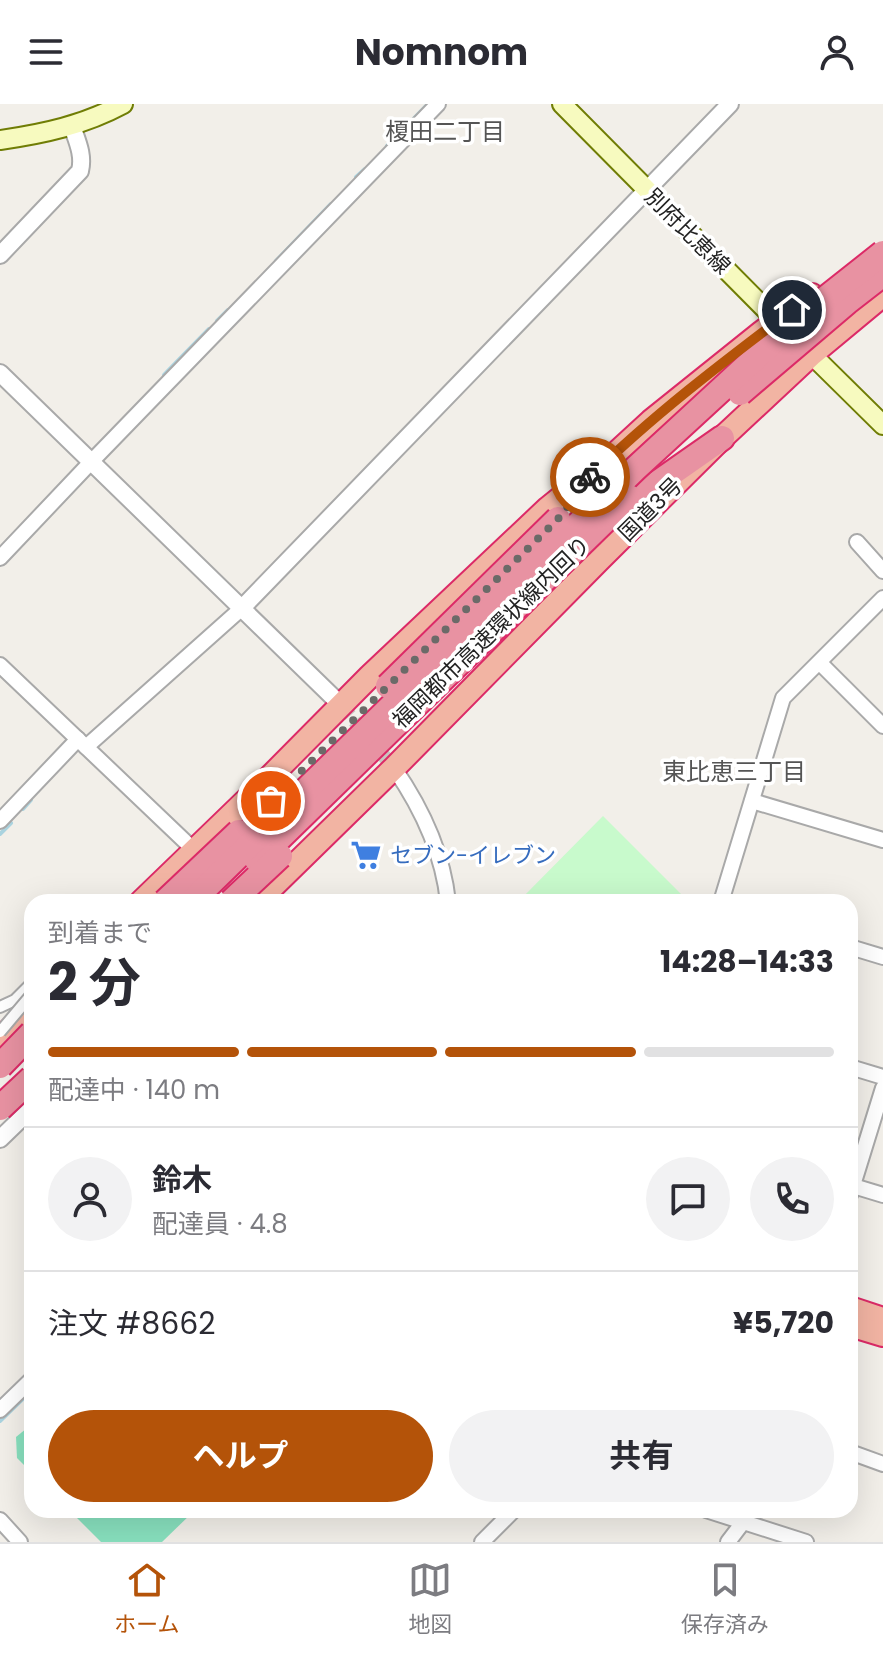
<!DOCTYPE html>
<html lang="ja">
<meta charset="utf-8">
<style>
:root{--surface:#fff;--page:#f2f2f3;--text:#2b2b33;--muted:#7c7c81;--line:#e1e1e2;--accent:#b45309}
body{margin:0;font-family:Poppins,"Noto Sans JP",sans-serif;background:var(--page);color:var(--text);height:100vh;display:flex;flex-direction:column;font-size:30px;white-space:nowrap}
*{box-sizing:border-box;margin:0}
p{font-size:26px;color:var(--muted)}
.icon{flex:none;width:44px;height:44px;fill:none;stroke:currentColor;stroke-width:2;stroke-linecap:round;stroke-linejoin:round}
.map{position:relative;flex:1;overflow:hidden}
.panel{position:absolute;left:24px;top:790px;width:834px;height:624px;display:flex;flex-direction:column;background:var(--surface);border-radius:24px;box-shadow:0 8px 32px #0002}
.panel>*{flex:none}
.pin{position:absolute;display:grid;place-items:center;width:68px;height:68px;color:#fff;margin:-34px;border:4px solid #fff;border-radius:50%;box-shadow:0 2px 8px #0007}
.courier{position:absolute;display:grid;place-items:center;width:80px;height:80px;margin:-40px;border:6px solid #b45309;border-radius:50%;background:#fff;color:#222;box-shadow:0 2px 10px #0007}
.head em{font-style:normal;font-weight:700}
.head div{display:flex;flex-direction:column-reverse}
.head{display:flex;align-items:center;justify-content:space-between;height:136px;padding:0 24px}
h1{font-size:52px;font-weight:700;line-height:60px}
.bar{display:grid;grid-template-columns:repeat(4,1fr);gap:12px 8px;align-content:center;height:96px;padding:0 24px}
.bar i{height:10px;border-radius:6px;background:var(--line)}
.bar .on{background:var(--accent)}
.bar p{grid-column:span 4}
.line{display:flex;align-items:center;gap:20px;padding:0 24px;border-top:2px solid var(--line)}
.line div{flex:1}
.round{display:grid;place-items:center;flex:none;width:84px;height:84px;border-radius:42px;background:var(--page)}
.cta{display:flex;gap:16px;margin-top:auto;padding:16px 24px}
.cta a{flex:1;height:92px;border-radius:48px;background:var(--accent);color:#fff;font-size:32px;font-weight:700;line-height:92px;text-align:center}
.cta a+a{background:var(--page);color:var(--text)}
header{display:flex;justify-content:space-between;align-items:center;height:104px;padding:0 24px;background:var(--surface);font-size:36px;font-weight:700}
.tabs{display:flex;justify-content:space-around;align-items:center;height:112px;border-top:2px solid var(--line);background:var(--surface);font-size:22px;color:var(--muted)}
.tabs a{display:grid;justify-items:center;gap:4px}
.tabs .on{color:var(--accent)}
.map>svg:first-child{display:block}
.park{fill:#c8facc}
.pitch{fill:#88e0be}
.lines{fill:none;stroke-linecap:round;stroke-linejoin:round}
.stream{stroke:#aad3df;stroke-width:4}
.minor-tunnel{stroke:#c8c6c1;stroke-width:14;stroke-dasharray:14 7;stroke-linecap:butt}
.trunk-tunnel{stroke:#c8c6c1;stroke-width:22;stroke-dasharray:22 11;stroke-linecap:butt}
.pedestrian-casing{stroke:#a9a9a9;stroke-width:14}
.minor-casing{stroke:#a9a9a9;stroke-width:18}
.tertiary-casing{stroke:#a9a9a9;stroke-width:20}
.secondary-casing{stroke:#707d05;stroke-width:22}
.trunk-casing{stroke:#dc2a67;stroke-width:26}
.motorway-casing{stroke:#dc2a67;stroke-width:28}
.pedestrian{stroke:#fff;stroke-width:10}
.minor{stroke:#fff;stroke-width:14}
.tertiary{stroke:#fff;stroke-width:16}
.secondary{stroke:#f7fabf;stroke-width:18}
.trunk{stroke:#f2b4a3;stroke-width:22}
.motorway{stroke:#e892a2;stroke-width:24}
.pedestrian-bridge-casing{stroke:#a9a9a9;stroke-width:14;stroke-linecap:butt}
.motorway-bridge-casing{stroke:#dc2a67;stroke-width:28;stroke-linecap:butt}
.pedestrian-bridge{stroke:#fff;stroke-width:10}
.motorway-bridge{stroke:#e892a2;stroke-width:24}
.done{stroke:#6b6a68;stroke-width:8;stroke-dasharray:0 14.4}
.route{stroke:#b45309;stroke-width:10}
.labels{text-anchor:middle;stroke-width:7;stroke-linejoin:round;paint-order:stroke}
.street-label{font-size:22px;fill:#222;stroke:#fff}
.shop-label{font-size:22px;fill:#366cbe;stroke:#fff;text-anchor:start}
.neighbourhood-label{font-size:24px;fill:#555;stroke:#fff}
</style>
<header><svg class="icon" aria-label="menu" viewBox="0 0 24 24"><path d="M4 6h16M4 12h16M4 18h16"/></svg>Nomnom<svg class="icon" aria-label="person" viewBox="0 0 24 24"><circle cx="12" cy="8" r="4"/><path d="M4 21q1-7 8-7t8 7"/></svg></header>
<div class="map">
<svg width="883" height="1438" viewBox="0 0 883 1438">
<rect width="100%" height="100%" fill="#f2efe9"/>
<path class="park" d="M603,712L689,798H518Z"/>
<g class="pitch">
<path d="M32,1320V1369L17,1354L16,1333Z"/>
<path d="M69,1406H195L162,1438H101Z"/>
</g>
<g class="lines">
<g class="stream">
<path d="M387,42L428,0"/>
<path d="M356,73L365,65"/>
<path d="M276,157L331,100"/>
<path d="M217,217L228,206"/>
<path d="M164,271L209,225"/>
<path d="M23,705L31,696"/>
<path d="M0,730L11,719"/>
<path d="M0,1317L32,1286"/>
</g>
<path class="minor-tunnel" d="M341,601L394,664"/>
<path class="trunk-tunnel" d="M0,944L32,953"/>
<g class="pedestrian-casing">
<path id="pedestrian" d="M0,903L15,896L32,879"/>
</g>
<g class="minor-casing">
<g id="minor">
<path d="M857,438L883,467"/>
<path d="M0,454L91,358L438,0"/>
<path d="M820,559L883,622"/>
<path d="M0,561L194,746"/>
<path d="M86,643L242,504"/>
<path d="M394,664C421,703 443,750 448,798"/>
<path d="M752,697L883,736"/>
<path d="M0,717L78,635"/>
<path d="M721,798L783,594L883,494"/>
<path d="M850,843L883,853"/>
<path d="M850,963L883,973"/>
<path d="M850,1081L883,1091"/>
<path d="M850,1091L883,984"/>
<path d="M0,1306L32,1275"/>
<path d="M850,1348L883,1360"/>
<path d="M706,1406L806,1438"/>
<path d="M0,1416L20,1438"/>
<path d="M482,1438L514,1406"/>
<path d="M728,1438L744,1417L747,1406"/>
</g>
</g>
<g class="tertiary-casing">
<g id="tertiary">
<path d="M0,151L80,67C84,51 77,37 72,22"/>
<path d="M0,269L341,601"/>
<path d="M242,504L730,0"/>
<path d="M0,1035L32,1004"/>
</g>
</g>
<g class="secondary-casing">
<g id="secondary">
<path d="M562,0L785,225"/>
<path d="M0,36C43,30 84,21 123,0"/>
<path d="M804,243L883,321"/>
</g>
</g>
<g class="trunk-casing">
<g id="trunk">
<path d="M141,798L259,684L370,572L548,404L574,383L590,373L651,317L762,228L812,191"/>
<path d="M257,798L394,664L599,456L722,334L812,250L883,191"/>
<path d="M0,935L32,905"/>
<path d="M850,1204L883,1215"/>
<path d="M850,1221L883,1231"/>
</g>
</g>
<g class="motorway-casing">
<path id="motorway" d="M617,416L659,378L722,334"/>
</g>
<use href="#pedestrian" class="pedestrian"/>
<use href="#minor" class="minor"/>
<use href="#tertiary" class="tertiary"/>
<use href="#secondary" class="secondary"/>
<use href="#trunk" class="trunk"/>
<use href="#motorway" class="motorway"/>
<g class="pedestrian-bridge-casing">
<path id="pedestrian-bridge" d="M0,928L32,890"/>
</g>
<g class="motorway-bridge-casing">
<g id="motorway-bridge">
<path d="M740,289L847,198L883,170"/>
<path d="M388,582L558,415"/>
<path d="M257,756L629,393"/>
<path d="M165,798L239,728"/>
<path d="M191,798L636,364L787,225L883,149"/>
<path d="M231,798L280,752"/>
<path d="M0,962L32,929"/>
<path d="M0,1004L32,974"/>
</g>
</g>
<use href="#pedestrian-bridge" class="pedestrian-bridge"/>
<use href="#motorway-bridge" class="motorway-bridge"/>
</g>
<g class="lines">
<path class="done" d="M271,697L558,415L590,373"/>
<path class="route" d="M590,373C652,312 723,258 792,206"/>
</g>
<defs>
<g id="supermarket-bare" transform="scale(2.4)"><path d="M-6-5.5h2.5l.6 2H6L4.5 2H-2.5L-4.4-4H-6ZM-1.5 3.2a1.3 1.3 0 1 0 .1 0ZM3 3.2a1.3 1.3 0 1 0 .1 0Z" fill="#3f7fe0" stroke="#fff" stroke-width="2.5" paint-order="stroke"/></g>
</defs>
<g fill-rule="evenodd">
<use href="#supermarket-bare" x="366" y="751"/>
</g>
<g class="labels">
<g class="street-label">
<text transform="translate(688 127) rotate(45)" y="8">別府比恵線</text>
<text transform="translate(650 405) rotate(-45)" y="8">国道3号</text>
<text transform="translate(491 528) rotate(-44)" y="8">福岡都市高速環状線内回り</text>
</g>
<g class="shop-label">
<text x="390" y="759">セブン-イレブン</text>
</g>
<g class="neighbourhood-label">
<text x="445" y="36">榎田二丁目</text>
<text x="734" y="676">東比恵三丁目</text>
</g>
</g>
</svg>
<div class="pin" style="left:271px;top:697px;background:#ea580c"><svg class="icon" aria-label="bag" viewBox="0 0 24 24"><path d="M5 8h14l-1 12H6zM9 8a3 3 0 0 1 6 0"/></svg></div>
<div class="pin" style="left:792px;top:206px;background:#1f2937"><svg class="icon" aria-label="home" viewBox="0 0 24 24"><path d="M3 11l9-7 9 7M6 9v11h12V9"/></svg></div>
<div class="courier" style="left:590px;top:373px"><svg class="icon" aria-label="bike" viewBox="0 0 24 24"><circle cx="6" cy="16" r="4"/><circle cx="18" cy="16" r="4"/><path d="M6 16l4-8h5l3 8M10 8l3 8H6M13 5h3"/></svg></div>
<section class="panel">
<div class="head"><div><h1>2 分</h1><p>到着まで</p></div><em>14:28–14:33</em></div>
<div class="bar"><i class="on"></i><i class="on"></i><i class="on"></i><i></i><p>配達中 · 140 m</p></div>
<div class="line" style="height:144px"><a class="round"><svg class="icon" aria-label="person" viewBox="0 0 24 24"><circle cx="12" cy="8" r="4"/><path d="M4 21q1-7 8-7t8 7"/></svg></a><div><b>鈴木</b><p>配達員 · 4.8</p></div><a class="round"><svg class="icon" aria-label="chat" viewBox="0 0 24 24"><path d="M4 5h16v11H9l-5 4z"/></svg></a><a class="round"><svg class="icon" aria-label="phone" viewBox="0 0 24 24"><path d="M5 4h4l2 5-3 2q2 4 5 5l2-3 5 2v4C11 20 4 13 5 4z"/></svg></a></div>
<div class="line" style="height:104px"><div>注文 #8662</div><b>¥5,720</b></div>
<div class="cta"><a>ヘルプ</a><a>共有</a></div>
</section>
</div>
<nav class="tabs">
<a class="on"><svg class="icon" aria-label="home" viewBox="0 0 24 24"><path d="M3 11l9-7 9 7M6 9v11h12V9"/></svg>ホーム</a>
<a><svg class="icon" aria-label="map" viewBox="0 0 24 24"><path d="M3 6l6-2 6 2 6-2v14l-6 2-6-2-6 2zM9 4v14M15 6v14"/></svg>地図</a>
<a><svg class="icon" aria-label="saved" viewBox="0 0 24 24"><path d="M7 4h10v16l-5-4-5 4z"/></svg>保存済み</a>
</nav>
